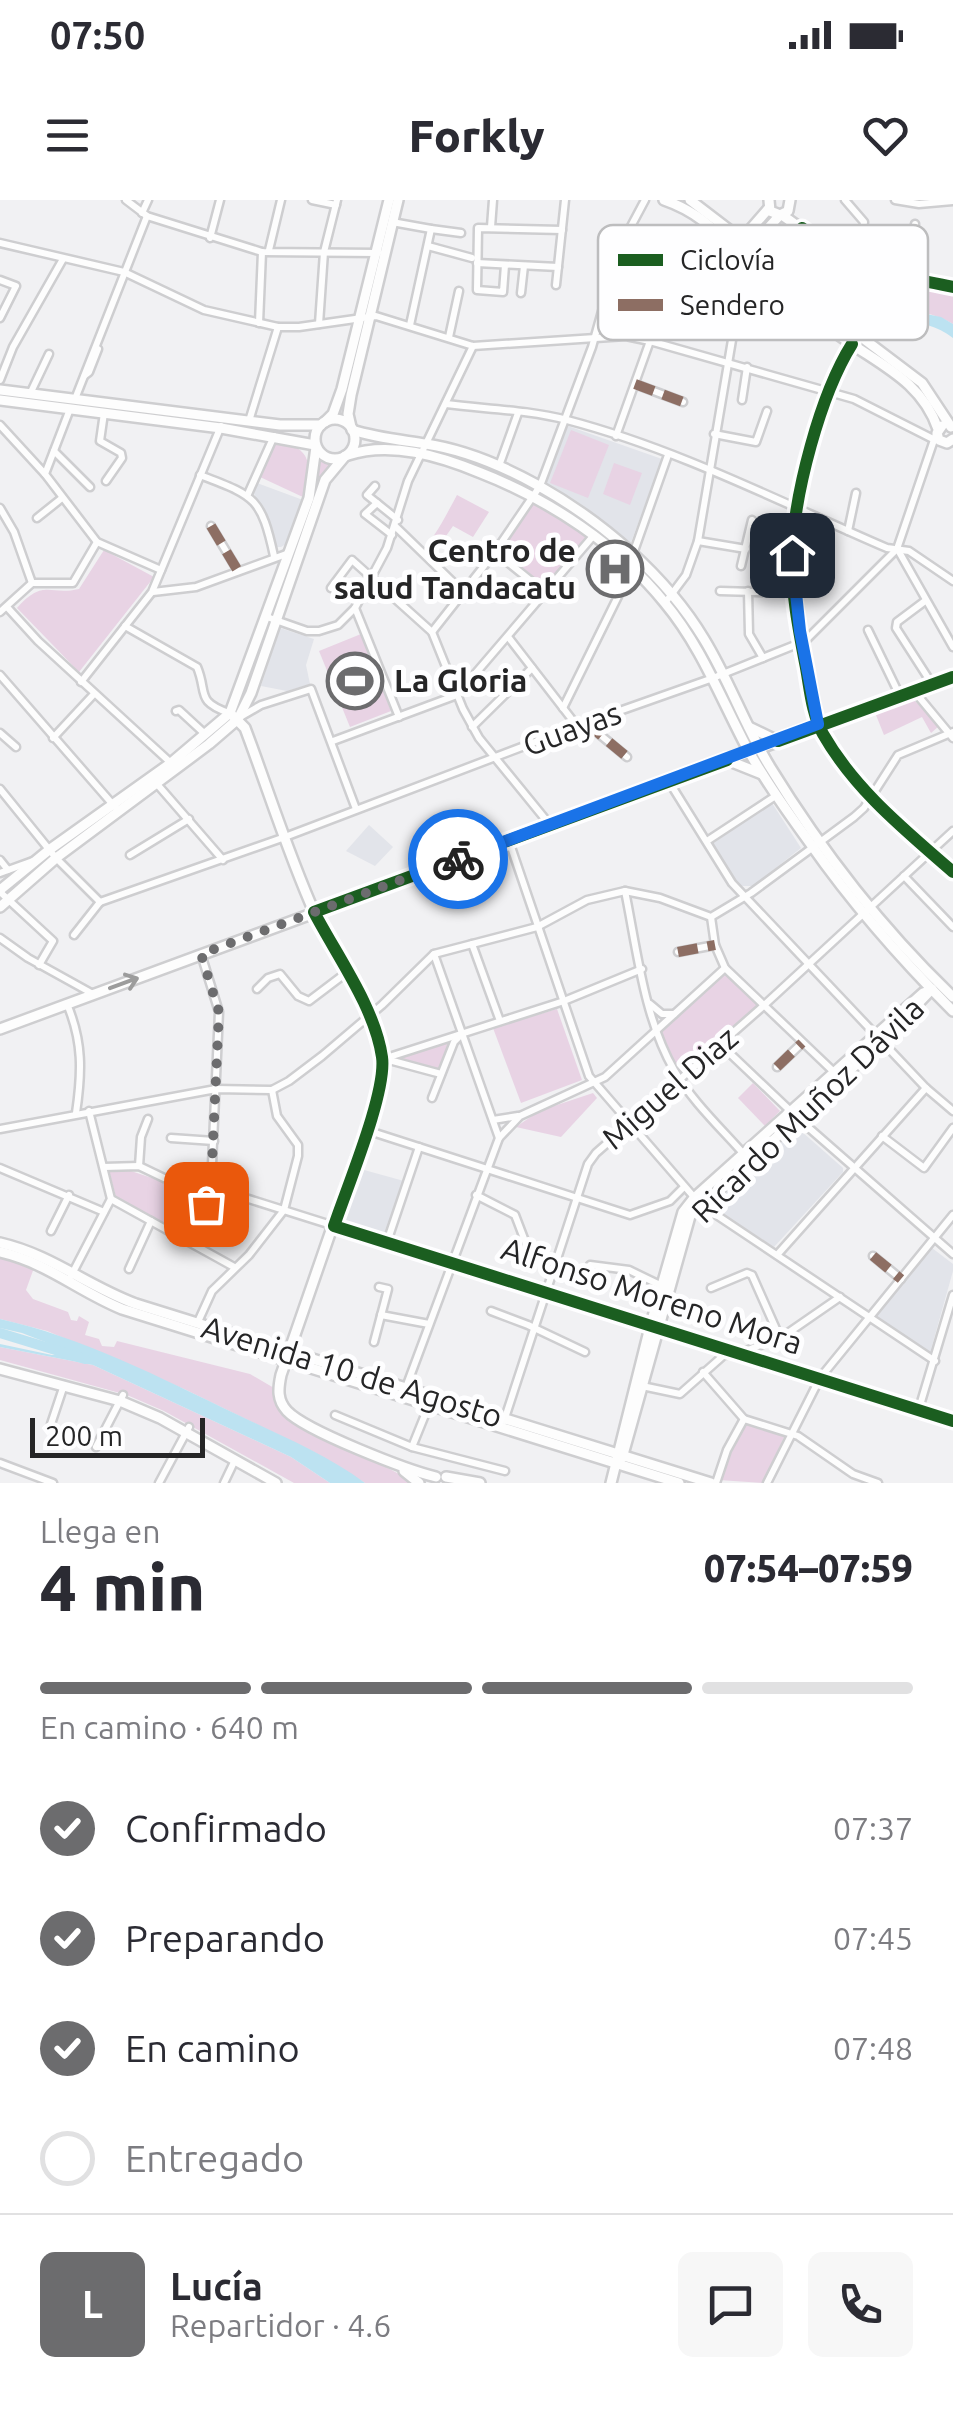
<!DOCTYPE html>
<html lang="es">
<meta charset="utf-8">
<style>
:root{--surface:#fff;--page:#f7f7f7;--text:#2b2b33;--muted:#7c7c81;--line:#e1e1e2;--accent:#6c6c6e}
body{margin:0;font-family:Ubuntu,sans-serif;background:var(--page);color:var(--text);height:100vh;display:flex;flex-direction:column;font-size:38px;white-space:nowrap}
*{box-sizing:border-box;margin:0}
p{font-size:32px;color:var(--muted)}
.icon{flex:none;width:55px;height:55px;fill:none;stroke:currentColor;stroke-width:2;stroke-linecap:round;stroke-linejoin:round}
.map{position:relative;height:1283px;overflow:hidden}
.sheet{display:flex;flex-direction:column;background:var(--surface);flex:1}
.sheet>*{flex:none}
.scale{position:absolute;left:30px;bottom:25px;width:175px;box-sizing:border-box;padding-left:10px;border:5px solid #252526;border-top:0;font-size:28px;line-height:35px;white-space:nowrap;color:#252526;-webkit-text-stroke:8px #fefeff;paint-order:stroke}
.pin{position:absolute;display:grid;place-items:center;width:85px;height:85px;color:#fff;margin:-42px;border-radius:20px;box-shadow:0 5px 15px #0006}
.courier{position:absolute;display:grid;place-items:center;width:100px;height:100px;margin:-50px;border:8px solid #1a73e8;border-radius:50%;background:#fff;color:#222;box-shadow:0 2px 12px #0007}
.overview em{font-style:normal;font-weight:800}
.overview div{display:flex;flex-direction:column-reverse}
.overview{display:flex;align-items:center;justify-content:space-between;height:170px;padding:0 40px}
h1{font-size:65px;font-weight:800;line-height:75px}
.bar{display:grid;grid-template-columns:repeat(4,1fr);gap:15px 10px;align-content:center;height:120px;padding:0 40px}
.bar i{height:12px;border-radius:8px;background:var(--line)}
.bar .on{background:var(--accent)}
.bar p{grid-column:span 4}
.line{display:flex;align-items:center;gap:25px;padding:0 40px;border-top:2px solid var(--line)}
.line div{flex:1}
.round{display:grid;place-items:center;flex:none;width:105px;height:105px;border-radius:15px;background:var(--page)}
ol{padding:0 40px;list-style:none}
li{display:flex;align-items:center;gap:30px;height:110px}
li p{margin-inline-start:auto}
li .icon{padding:10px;border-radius:50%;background:var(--accent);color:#fff;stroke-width:4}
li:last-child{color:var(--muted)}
li i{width:55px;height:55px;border:5px solid var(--line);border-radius:50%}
.status{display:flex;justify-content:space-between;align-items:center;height:70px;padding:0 50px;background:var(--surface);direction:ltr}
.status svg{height:28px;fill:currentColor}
header{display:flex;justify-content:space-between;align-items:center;height:130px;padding:0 40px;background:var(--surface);font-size:45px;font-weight:800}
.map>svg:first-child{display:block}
.built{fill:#e2e4ea}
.green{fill:#e8d3e4}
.water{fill:#bce2f1}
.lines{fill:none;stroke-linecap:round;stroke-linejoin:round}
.river{stroke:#bce2f1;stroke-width:10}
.street-casing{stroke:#ceced0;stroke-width:11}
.secondary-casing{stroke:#ceced0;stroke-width:14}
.street{stroke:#fdfdfd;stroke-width:6}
.secondary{stroke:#fdfdfd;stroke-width:9}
.quiet{stroke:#8d6e63;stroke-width:10;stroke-dasharray:20 10;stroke-linecap:butt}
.cycleway-casing{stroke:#fefeff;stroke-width:19}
.cycleway{stroke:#1b5e20;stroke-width:12}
.oneway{stroke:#9c9c9c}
.done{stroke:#6c6c6e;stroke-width:10;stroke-dasharray:0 18}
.route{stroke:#1a73e8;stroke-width:12}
.labels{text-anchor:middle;stroke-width:10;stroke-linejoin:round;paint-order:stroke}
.poi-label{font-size:32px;font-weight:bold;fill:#252526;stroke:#fefeff;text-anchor:end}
.street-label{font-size:32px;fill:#252526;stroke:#fefeff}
.key{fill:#fefeff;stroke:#bdbdbe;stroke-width:2.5}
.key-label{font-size:28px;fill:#252526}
</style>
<div class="status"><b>07:50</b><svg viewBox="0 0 49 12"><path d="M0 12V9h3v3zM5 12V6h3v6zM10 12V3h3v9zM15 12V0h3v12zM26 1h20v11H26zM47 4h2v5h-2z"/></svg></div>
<header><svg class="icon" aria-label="menu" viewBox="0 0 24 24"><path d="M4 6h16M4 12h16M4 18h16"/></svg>Forkly<svg class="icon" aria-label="heart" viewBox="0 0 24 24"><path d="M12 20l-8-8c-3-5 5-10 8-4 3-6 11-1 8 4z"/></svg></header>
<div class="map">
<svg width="953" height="1283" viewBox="0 0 953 1283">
<rect width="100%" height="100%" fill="#f1f1f3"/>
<g class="built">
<path d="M568,226L662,259L630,345L574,302L545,285Z"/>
<path d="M257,283L303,300L288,343L281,347H275L265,315L253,292Z"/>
<path d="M280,428L314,439L306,465L310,484L287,491L261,486Z"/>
<path d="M772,603L801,648L753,686H739L712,644Z"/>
<path d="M369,625L393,647L375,666L346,651Z"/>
<path d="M793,927L801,931L843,968V972L774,1047L714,1008L712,1003L714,997Z"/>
<path d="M357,968L404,981L386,1034L343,1023L344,1008Z"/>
<path d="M932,1048L953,1064V1071L930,1153L877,1119V1115Z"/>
</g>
<g class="green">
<path d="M777,21C805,42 833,65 867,76C895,86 926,80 953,95V124C920,104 884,112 855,99C821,83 800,50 775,25Z"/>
<path d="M571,230L609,245L588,298L550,283Z"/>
<path d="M274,241C314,247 311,265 305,298L260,277Z"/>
<path d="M317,249L327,259L340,260L329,269L294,354L248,499L242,498L247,484L244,482L310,301Z"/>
<path d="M614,263L642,273L630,305L603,294Z"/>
<path d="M457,295L489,312L473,337L453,326L432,356L424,349C438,332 446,315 457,295Z"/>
<path d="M534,303L587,337L545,387L501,351Z"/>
<path d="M104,350L154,377L79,472L17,408C44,378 49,396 79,389Z"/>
<path d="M361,434L391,511L350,527L319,451Z"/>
<path d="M911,497L939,526L931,533L922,517L884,535L874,510Z"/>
<path d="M725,771L762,805L681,876L661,832Z"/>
<path d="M557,809L582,880L521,903L493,828Z"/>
<path d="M451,842L438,871L393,858Z"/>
<path d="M753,883L780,911L765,926L738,898Z"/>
<path d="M593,893L597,898L561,937L516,927L539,911Z"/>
<path d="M125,969L164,982L206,987L212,992L185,1033H178L116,997L109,971Z"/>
<path d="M0,1057L35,1065L26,1090L33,1099L68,1112L71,1120L77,1121L79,1116L89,1122L85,1135L99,1139L102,1146L114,1147L117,1141L250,1174L274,1188C276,1196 277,1204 281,1210C298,1233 383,1260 413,1283H365L314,1252L184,1189L47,1131L0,1119Z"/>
<path d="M0,1147L93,1165L291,1257L330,1283H294L164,1211L127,1195L0,1160Z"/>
<path d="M744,1223L784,1237L763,1283L719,1280L728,1250Z"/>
</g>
<g class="water">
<path d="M774,24L806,62L854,99L941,117L953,124V138C922,113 881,126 847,109C812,93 792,58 762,38Z"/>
<path d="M0,1119C82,1137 161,1178 236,1214C279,1235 326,1254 365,1283H330L291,1257L93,1165L0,1147V1144L52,1155L76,1154L22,1133L0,1128Z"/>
</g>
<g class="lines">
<path class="river" d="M0,1133L85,1159"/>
<g class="street-casing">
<g id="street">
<path d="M126,0L147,16L262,52L378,53"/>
<path d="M312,0L336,5"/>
<path d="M845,0L864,22L859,66"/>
<path d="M895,0L919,4L953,1"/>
<path d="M142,13L148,0"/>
<path d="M392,22L431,29L410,125"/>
<path d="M491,27L493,0"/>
<path d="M431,29L461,33"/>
<path d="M210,38L220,0"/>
<path d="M0,43L124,72L204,110L278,127H299L376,116L473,146L626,136L650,141L854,199L935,240"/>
<path d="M428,46L472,58"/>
<path d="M269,50L281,0"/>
<path d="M477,63L558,67"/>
<path d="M505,65L503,92L477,90L478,28L562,30"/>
<path d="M907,78L915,24"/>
<path d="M727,79L744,63"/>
<path d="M0,80L16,86L0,118"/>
<path d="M556,85L565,0"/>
<path d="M521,93L524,66"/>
<path d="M259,123L262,52"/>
<path d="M319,124L324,52L337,0"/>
<path d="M449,137L459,91"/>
<path d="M852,144C820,195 794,294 792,355C791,392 799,432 806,468C810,490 812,515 823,534C855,590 905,630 953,672"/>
<path d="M85,175L89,172L98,149"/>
<path d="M0,180L13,147L63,59"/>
<path d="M635,184L683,202"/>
<path d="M30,194L49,154"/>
<path d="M75,199L147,16"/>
<path d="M742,200L747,167"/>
<path d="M446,204C486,209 529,210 567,220C678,249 782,303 887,348L909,351L953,381"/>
<path d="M70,209L45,274L97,342L161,370"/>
<path d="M104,213L100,241L121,253L122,258L106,281"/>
<path d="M249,221L278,127"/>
<path d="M0,225L45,274"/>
<path d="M714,234L756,242L767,211"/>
<path d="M616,236L650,141"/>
<path d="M54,251L90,287"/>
<path d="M499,266L518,213"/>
<path d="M200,275C254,296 261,296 274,356"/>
<path d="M375,286L367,295L377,303"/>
<path d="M248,294L274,236"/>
<path d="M0,308L14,332L32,383"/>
<path d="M37,318L62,298"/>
<path d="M211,326L238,371"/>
<path d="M396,327L464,393"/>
<path d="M848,331L856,293"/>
<path d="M392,335L365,314L377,303L398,320"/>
<path d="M698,341L746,349"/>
<path d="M898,350L953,447"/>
<path d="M495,352L546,393"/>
<path d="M633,354L668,255"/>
<path d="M741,366L752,320"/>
<path d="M331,388L352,360L432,432L463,509L479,538L550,625"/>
<path d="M720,391L795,393"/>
<path d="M748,391L749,434L763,458"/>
<path d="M153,392L196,387L289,353"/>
<path d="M925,401L897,422L896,428L932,484"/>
<path d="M665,403L686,375L698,341L732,140L743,117L771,83"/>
<path d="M7,407L38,441L172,564"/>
<path d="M355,408L399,517"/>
<path d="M0,412L32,383H73L97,342"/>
<path d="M267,417L307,431H319L338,425L355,408L387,348L408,281L473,146"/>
<path d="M125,426L197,467C208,493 195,501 229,513"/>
<path d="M868,430L900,496"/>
<path d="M432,432L495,352L540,286L592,147L620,47L645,0"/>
<path d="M509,438L577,526"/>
<path d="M0,475L115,607"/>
<path d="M81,482L152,392L221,226"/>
<path d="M914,491L953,538"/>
<path d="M563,508L633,366"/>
<path d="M176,511L179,510L205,534"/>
<path d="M242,516L261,505L311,489L356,609"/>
<path d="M587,524L627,557"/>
<path d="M472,527L532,468"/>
<path d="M0,533L16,547"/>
<path d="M53,538L94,494"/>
<path d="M333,541L457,495L594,335"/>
<path d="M668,580L732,683L926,888L953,911"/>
<path d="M157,584L223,660"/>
<path d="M0,589L56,658L100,702"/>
<path d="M509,641L589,876L700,1004L935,1161"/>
<path d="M707,641L777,595"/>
<path d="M130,655L189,619"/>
<path d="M0,660L8,670"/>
<path d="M0,673L33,661"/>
<path d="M904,676L953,727"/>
<path d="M625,691C637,750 644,818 674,870C693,903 724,931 749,960"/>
<path d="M0,692L53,741L39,765"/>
<path d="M100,702L285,637L577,526L713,478L805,441L897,349L936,234"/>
<path d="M711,717L715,745L725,768L836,874"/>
<path d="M74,735L100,702"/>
<path d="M0,738L28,758L93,794"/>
<path d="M472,744L500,821"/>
<path d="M678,752L715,745"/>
<path d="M201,754L219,812L212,964L217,989L953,1221"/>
<path d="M257,789L268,778L280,774L298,796L309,801L346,773"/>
<path d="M67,804C83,842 82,872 76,913"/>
<path d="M650,804L662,814H674"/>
<path d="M720,844L801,921L953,1054"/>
<path d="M383,859L564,801L642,769"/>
<path d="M389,860L441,874"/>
<path d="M777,867L802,843"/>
<path d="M432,898L454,842L461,835"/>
<path d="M493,920L518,916"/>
<path d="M0,929L216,889L272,890L289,881L322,856L382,805L434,754L537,727L587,700L625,691L660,698L711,717L751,693L854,617L864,608L898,555L953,532"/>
<path d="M366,930L630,1015L670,1001L683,988"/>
<path d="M882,936L924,968L953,928"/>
<path d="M171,938L214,941"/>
<path d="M499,938L520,916L605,877L725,768"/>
<path d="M139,966L141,937L148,919"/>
<path d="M104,967L139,966L164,978L213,979"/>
<path d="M0,968L104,1012"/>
<path d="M476,995L515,1015L528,1049"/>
<path d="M111,999L234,1067"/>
<path d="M51,1031L69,995"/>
<path d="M185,1040L217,989"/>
<path d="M387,1042L419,947"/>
<path d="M777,1055L926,888"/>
<path d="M873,1056L901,1079"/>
<path d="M590,1065L629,1070L662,1086"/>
<path d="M129,1069L151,1021"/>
<path d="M71,1076L111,999L89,911"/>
<path d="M711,1088L747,1073L752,1075L780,1138"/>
<path d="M491,1111L528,1125L585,1152"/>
<path d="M381,1115L429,1124"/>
<path d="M197,1124L212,1091L249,1055L284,1010L298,956V945L277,916L272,890"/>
<path d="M374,1142L388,1089L379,1087"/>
<path d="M703,1172L744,1219L798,1236L853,1274L878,1283"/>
<path d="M642,1186L680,1194L724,1155L741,1153L785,1135L840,1097"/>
<path d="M405,1190L499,938L434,754"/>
<path d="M429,1205L412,1247L505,1271"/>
<path d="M918,1212L953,1095"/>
<path d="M335,1215L412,1247"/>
<path d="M504,1221L588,964L596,953L760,809L953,631"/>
<path d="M51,1224L64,1185"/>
<path d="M96,1247L123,1195"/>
<path d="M0,1263L53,1283"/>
<path d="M159,1283L189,1227"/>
<path d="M224,1283L235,1260"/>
<path d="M716,1283L727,1250L744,1219"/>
<path d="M767,1283L820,1178L953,1015"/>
</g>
</g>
<g class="secondary-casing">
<g id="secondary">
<path d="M664,0C690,9 717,27 730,51"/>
<path d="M690,0L741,39"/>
<path d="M769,0L770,11L780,15L788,11L790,0"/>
<path d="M782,15L848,62L874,71L953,87"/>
<path d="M742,39L769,8"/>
<circle cx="741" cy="50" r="11"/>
<path d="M751,47L780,15"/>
<path d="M752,49L770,68L922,183L951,227"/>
<path d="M739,60L750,65C782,92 816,119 850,143C887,168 923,185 938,229"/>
<path d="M0,190L280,225H321"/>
<path d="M0,200L221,228L315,245"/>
<circle cx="335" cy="239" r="20"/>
<path d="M325,222L333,214L342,189L389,0"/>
<path d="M942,226L937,233L939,240L947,243L953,239"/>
<path d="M351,227L348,214L351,195L398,0"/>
<path d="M352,230C377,238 401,240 426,244C466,250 505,267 539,286C603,322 666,376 704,439C729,480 745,526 770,567C821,650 883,730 953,797"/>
<path d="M348,255C391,241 440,256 481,273C550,300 618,345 665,403C701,446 721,499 747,548C765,581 788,613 810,643C852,703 901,759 953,811"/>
<path d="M230,513L245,528C268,589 288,654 315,714C340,768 392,826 380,889L281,1175C278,1189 277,1200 287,1211C306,1231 407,1270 436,1277"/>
<path d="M749,527L778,541"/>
<path d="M727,560L762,574"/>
<path d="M0,690L49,650L171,563L230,513L309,298L316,247"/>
<path d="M0,707L56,658L209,544L238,519L251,493L325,280L345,256"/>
<path d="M0,829L953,477"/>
<path d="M0,1043C52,1055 87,1086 136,1104L711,1283"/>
<path d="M0,1052C48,1063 78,1091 122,1109L679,1283"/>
<path d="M0,1169L120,1201L160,1218L276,1283"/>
<path d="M622,1258L690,1016L881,842L932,789"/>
<path d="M404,1271L419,1283"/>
<path d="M446,1277L480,1283"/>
<path d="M611,1283L650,1127L683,1012L694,998L923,793L932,790"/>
</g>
</g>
<use href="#street" class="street"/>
<use href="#secondary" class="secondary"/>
<g class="quiet">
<path d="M635,184L683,202"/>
<path d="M211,326L238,371"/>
<path d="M586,523L627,557"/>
<path d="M678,752L715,745"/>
<path d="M777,867L802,843"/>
<path d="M873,1056L901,1079"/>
</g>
<g class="cycleway-casing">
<g id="cycleway">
<path d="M802,28C857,73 886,73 953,87"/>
<path d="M852,144C820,195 794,294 792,355C791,392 799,432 806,468C810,490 812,515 823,534C855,590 905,630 953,672"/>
<path d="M778,541L953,477"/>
<path d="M727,560L314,712C337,756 375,808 382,857C387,892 347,987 334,1026L953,1221"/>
</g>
</g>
<use href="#cycleway" class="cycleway"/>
</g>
<defs><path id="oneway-shaft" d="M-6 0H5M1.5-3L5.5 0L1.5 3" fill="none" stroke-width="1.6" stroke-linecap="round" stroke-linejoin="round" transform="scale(2.5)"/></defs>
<use class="oneway" href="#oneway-shaft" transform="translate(124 783) rotate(-20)"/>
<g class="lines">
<path class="done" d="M206,1004L216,989L212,964L219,812L201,754L458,659"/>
<path class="route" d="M458,659L818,524L800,431L792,355"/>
</g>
<defs>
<g id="hospital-ring" transform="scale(2.875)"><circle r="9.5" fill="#fefeff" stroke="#6c6c6e" stroke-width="1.5"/><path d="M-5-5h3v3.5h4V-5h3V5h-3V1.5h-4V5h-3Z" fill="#6c6c6e"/></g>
<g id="stadium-ring" transform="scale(2.875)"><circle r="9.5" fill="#fefeff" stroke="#6c6c6e" stroke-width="1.5"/><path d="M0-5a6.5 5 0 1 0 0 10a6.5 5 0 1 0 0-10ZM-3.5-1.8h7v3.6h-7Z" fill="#6c6c6e"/></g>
</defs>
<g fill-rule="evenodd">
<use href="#hospital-ring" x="615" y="369"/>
<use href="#stadium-ring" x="355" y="481"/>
</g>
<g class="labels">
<g class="poi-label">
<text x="576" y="362">Centro de<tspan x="576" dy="37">salud Tandacatu</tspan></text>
<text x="394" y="492" text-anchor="start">La Gloria</text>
</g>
<g class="street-label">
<text transform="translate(572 529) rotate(-20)" y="11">Guayas</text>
<text transform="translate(670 888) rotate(-41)" y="11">Miguel Diaz</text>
<text transform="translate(808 910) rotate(-44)" y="11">Ricardo Muñoz Dávila</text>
<text transform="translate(652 1096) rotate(18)" y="11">Alfonso Moreno Mora</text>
<text transform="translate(352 1172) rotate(17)" y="11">Avenida 10 de Agosto</text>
</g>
</g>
<rect x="598" y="25" width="330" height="115" rx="15" class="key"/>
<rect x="618" y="54" width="45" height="12" fill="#1b5e20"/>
<rect x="618" y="99" width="45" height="12" fill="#8d6e63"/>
<g class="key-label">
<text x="680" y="70">Ciclovía</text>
<text x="680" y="115">Sendero</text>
</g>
</svg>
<div class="scale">200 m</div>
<div class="pin" style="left:206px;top:1004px;background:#ea580c"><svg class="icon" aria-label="bag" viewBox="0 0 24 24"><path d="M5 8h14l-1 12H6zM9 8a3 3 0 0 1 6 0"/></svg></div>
<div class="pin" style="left:792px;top:355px;background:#1f2937"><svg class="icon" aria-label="home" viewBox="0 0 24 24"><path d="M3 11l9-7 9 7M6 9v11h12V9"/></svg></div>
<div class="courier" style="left:458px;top:659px"><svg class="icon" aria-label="bike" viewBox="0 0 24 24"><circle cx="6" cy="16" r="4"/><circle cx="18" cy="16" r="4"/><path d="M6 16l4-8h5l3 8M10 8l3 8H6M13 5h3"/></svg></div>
</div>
<section class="sheet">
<div class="overview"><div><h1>4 min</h1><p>Llega en</p></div><em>07:54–07:59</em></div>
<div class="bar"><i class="on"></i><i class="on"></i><i class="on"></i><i></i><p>En camino · 640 m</p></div>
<ol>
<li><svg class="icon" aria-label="check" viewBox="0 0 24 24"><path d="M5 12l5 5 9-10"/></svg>Confirmado<p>07:37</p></li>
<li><svg class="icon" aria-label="check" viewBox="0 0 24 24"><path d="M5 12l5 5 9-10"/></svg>Preparando<p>07:45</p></li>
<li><svg class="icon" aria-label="check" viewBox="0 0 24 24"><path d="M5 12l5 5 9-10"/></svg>En camino<p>07:48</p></li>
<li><i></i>Entregado</li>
</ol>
<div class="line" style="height:180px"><b class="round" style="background:var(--accent);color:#fff">L</b><div><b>Lucía</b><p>Repartidor · 4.6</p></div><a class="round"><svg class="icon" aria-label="chat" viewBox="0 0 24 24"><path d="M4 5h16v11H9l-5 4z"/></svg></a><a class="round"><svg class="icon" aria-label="phone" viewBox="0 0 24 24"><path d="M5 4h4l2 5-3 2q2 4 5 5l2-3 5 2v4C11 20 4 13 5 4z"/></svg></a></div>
</section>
